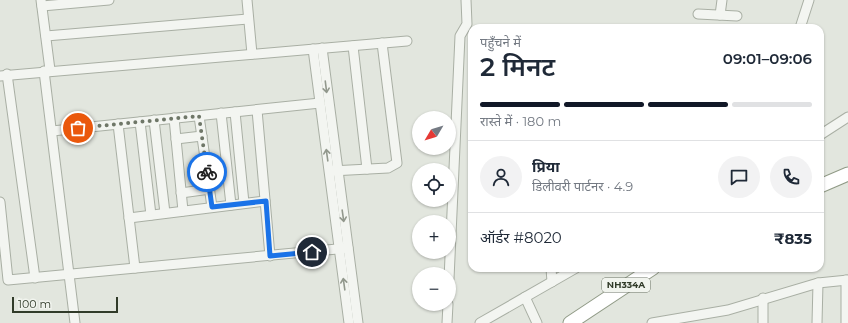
<!DOCTYPE html>
<html lang="hi">
<meta charset="utf-8">
<style>
:root{--surface:#fff;--page:#f2f2f3;--text:#1f2937;--muted:#747a83;--line:#e0e1e3;--accent:#111827}
body{margin:0;font-family:Montserrat,"Noto Sans Devanagari",sans-serif;background:var(--page);color:var(--text);height:100vh;display:flex;flex-direction:column;font-size:15px;white-space:nowrap}
*{box-sizing:border-box;margin:0}
p{font-size:13px;color:var(--muted)}
.icon{flex:none;width:22px;height:22px;fill:none;stroke:currentColor;stroke-width:2;stroke-linecap:round;stroke-linejoin:round}
.map{position:relative;flex:1;overflow:hidden}
.drawer{position:absolute;left:468px;top:24px;width:356px;height:248px;display:flex;flex-direction:column;background:var(--surface);border-radius:12px;box-shadow:0 1px 3px #0004}
.drawer>*{flex:none}
.needle{width:26px;rotate:232deg}
.buttons{position:absolute;left:412px;top:111px;display:grid;gap:8px}
.buttons a{display:grid;place-items:center;width:44px;height:44px;border-radius:50%;background:var(--surface);box-shadow:0 1px 3px #0004;font-size:20px}
.scale{position:absolute;left:12px;bottom:10px;width:106px;box-sizing:border-box;padding-left:4px;border:2px solid #313b29;border-top:0;font-size:11px;line-height:14px;white-space:nowrap;color:#313b29;-webkit-text-stroke:3px #f1f4ee;paint-order:stroke}
.pin{position:absolute;display:grid;place-items:center;width:34px;height:34px;color:#fff;margin:-17px;border:2px solid #fff;border-radius:50%;box-shadow:0 1px 4px #0007}
.courier{position:absolute;display:grid;place-items:center;width:40px;height:40px;margin:-20px;border:3px solid #1a73e8;border-radius:50%;background:#fff;color:#222;box-shadow:0 1px 5px #0007}
.headline em{font-style:normal;font-weight:600}
.headline div{display:flex;flex-direction:column-reverse}
.headline{display:flex;align-items:center;justify-content:space-between;height:68px;padding:0 12px}
h1{font-size:26px;font-weight:600;line-height:30px}
.bar{display:grid;grid-template-columns:repeat(4,1fr);gap:6px 4px;align-content:center;height:48px;padding:0 12px}
.bar i{height:5px;border-radius:3px;background:var(--line)}
.bar .active{background:var(--accent)}
.bar p{grid-column:span 4}
.line{display:flex;align-items:center;gap:10px;padding:0 12px;border-top:1px solid var(--line)}
.line div{flex:1}
.round{display:grid;place-items:center;flex:none;width:42px;height:42px;border-radius:21px;background:var(--page)}
.map>svg:first-child{display:block}
.lines{fill:none;stroke-linecap:round;stroke-linejoin:round}
.minor-casing{stroke:#a9afa4;stroke-width:11}
.highway-casing{stroke:#919b87;stroke-width:15}
.minor{stroke:#f3f5f1;stroke-width:9}
.highway{stroke:#fff;stroke-width:13}
.oneway{stroke:#92988d}
.done{stroke:#6f7768;stroke-width:4;stroke-dasharray:0 7.2}
.route{stroke:#1a73e8;stroke-width:5}
.labels{text-anchor:middle;stroke-width:3;stroke-linejoin:round;paint-order:stroke}
.shield{fill:#f1f4ee;stroke:#6b7264;stroke-width:1}
.shield-label{font-size:9px;font-weight:bold;fill:#313b29}
</style>
<div class="map">
<svg width="848" height="323" viewBox="0 0 848 323">
<rect width="100%" height="100%" fill="#e2e6de"/>
<g class="lines">
<g class="minor-casing">
<g id="minor">
<path d="M41,0L50,70"/>
<path d="M247,0L252,54"/>
<path d="M42,6L109,0"/>
<path d="M698,14L737,16"/>
<path d="M720,15L722,0"/>
<path d="M800,28L809,0"/>
<path d="M46,36L248,19"/>
<path d="M353,46L367,169"/>
<path d="M322,48L358,323"/>
<path d="M313,49L349,323"/>
<path d="M44,71L75,323"/>
<path d="M7,74L35,278"/>
<path d="M0,76L407,41"/>
<path d="M257,110L270,256"/>
<path d="M235,112L244,203"/>
<path d="M221,113L231,205"/>
<path d="M199,116L212,207"/>
<path d="M174,118L183,211"/>
<path d="M154,120L165,213"/>
<path d="M140,122L151,215"/>
<path d="M118,124L135,268"/>
<path d="M52,131L320,103"/>
<path d="M820,135L848,117"/>
<path d="M176,139L202,136"/>
<path d="M331,171L388,168L397,163L382,43"/>
<path d="M181,193L210,189"/>
<path d="M0,202L8,280L348,248"/>
<path d="M129,218L265,201"/>
<path d="M551,268L552,282"/>
<path d="M449,279L460,36L467,24L466,0"/>
<path d="M846,280V323"/>
<path d="M525,297L537,323"/>
<path d="M447,323L448,304"/>
<path d="M480,323L576,268"/>
<path d="M652,323L728,310L818,283L848,280"/>
<path d="M763,323V298"/>
<path d="M817,323L818,283"/>
</g>
</g>
<g class="highway-casing">
<g id="highway">
<path d="M820,186L848,174"/>
<path d="M570,323L653,268"/>
</g>
</g>
<use href="#minor" class="minor"/>
<use href="#highway" class="highway"/>
</g>
<defs><path id="oneway-shaft" d="M-6 0H5M1.5-3L5.5 0L1.5 3" fill="none" stroke-width="1.6" stroke-linecap="round" stroke-linejoin="round"/></defs>
<g class="oneway">
<use href="#oneway-shaft" transform="translate(326 87) rotate(83)"/>
<use href="#oneway-shaft" transform="translate(327 155) rotate(-98)"/>
<use href="#oneway-shaft" transform="translate(343 216) rotate(82)"/>
<use href="#oneway-shaft" transform="translate(344 284) rotate(-98)"/>
</g>
<g class="lines">
<path class="done" d="M78,128L199,116L207,172"/>
<path class="route" d="M207,172L212,207L266,201L270,256L312,252"/>
</g>
<g class="labels">
<rect class="shield" x="602" y="278" width="48" height="14" rx="3"/>
<g class="shield-label">
<text x="626" y="288">NH334A</text>
</g>
</g>
</svg>
<div class="buttons">
<a><svg class="needle" viewBox="-14 -14 28 28"><path d="M0-13l5 13h-10z" fill="#e53935"/><path d="M0 13l5-13h-10z" fill="#747a83"/></svg></a>
<a><svg class="icon" aria-label="locate" viewBox="0 0 24 24"><circle cx="12" cy="12" r="6"/><path d="M12 2v4M12 18v4M2 12h4M18 12h4"/></svg></a>
<a>+</a>
<a>−</a>
</div>
<div class="scale">100 m</div>
<div class="pin" style="left:78px;top:128px;background:#ea580c"><svg class="icon" aria-label="bag" viewBox="0 0 24 24"><path d="M5 8h14l-1 12H6zM9 8a3 3 0 0 1 6 0"/></svg></div>
<div class="pin" style="left:312px;top:252px;background:#1f2937"><svg class="icon" aria-label="home" viewBox="0 0 24 24"><path d="M3 11l9-7 9 7M6 9v11h12V9"/></svg></div>
<div class="courier" style="left:207px;top:172px"><svg class="icon" aria-label="bike" viewBox="0 0 24 24"><circle cx="6" cy="16" r="4"/><circle cx="18" cy="16" r="4"/><path d="M6 16l4-8h5l3 8M10 8l3 8H6M13 5h3"/></svg></div>
<section class="drawer">
<div class="headline"><div><h1>2 मिनट</h1><p>पहुँचने में</p></div><em>09:01–09:06</em></div>
<div class="bar"><i class="active"></i><i class="active"></i><i class="active"></i><i></i><p>रास्ते में · 180 m</p></div>
<div class="line" style="height:72px"><a class="round"><svg class="icon" aria-label="person" viewBox="0 0 24 24"><circle cx="12" cy="8" r="4"/><path d="M4 21q1-7 8-7t8 7"/></svg></a><div><b>प्रिया</b><p>डिलीवरी पार्टनर · 4.9</p></div><a class="round"><svg class="icon" aria-label="chat" viewBox="0 0 24 24"><path d="M4 5h16v11H9l-5 4z"/></svg></a><a class="round"><svg class="icon" aria-label="phone" viewBox="0 0 24 24"><path d="M5 4h4l2 5-3 2q2 4 5 5l2-3 5 2v4C11 20 4 13 5 4z"/></svg></a></div>
<div class="line" style="height:52px"><div>ऑर्डर #8020</div><b>₹835</b></div>
</section>
</div>
